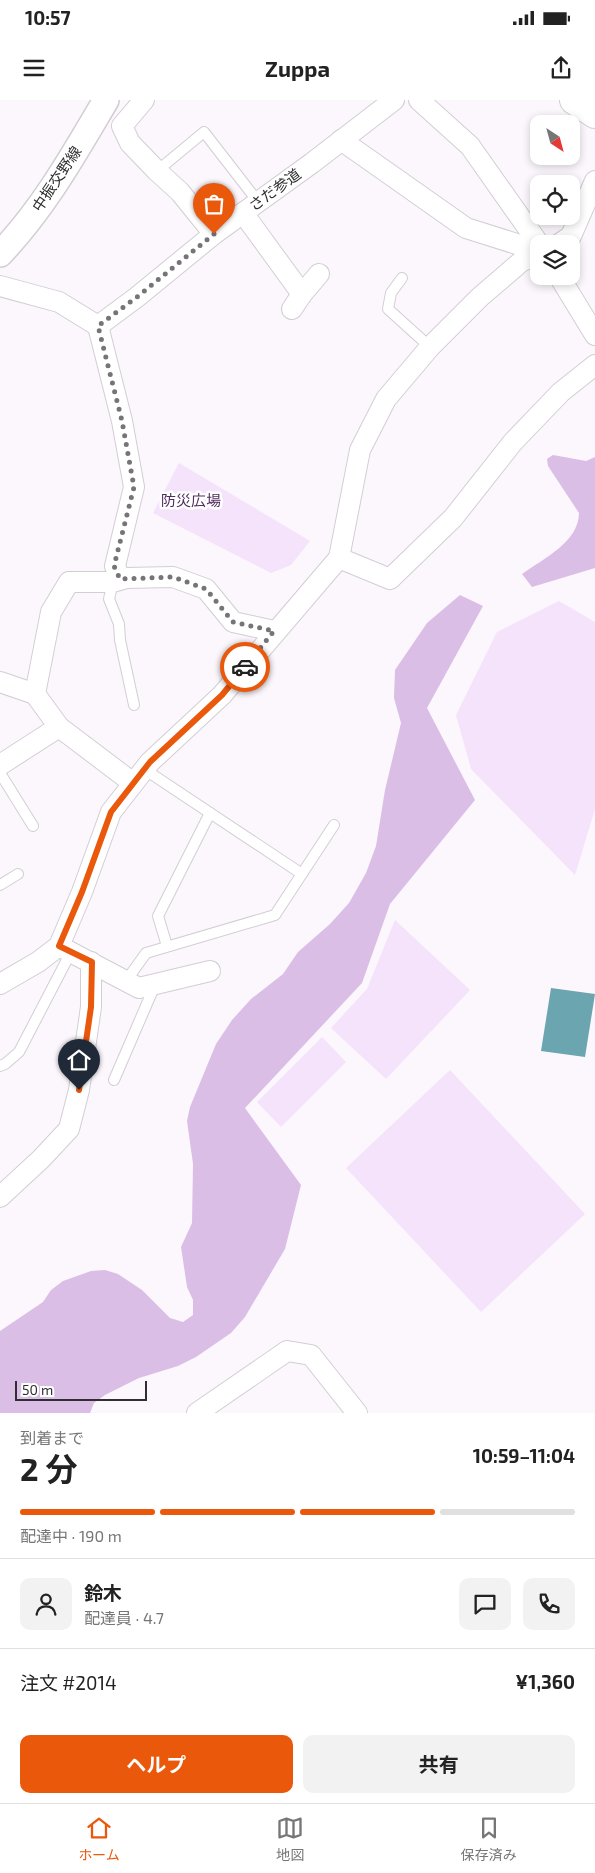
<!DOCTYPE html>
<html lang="ja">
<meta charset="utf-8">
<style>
:root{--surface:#fff;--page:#f2f2f2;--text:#222;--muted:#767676;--line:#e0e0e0;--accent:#ea580c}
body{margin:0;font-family:"Exo 2","Noto Sans JP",sans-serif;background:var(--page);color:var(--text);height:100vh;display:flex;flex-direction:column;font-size:19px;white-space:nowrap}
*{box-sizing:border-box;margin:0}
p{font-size:16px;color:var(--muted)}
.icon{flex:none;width:28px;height:28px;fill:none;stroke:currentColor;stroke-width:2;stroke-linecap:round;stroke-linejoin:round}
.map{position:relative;height:1313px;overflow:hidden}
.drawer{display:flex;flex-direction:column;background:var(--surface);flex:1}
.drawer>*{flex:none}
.needle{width:32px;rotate:144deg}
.controls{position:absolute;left:530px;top:15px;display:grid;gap:10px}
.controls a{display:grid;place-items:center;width:50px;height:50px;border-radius:10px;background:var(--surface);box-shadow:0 2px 8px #0003;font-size:25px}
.scale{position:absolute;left:15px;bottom:12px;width:132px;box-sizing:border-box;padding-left:5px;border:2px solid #302e30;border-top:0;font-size:14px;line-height:18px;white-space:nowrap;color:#302e30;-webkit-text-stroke:4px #fff;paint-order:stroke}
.pin{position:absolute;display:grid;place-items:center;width:42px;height:42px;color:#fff;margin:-51px -21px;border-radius:50% 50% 50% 0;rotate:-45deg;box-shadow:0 0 5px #0007}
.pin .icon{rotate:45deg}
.courier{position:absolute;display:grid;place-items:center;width:50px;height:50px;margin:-25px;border:4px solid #ea580c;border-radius:50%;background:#fff;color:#222;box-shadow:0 1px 6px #0007}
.headline em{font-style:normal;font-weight:700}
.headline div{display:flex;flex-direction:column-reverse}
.headline{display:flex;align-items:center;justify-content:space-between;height:85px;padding:0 20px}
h1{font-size:32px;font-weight:700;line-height:38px}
.bar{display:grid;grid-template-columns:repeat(4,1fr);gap:8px 5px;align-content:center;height:60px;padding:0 20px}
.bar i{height:6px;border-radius:4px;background:var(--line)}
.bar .selected{background:var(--accent)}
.bar p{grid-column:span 4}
.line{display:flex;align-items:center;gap:12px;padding:0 20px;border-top:1px solid var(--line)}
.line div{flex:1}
.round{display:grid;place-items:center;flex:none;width:52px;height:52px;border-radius:10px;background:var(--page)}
.cta{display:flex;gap:10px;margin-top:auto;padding:10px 20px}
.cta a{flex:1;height:58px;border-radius:10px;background:var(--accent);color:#fff;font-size:20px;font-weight:700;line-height:58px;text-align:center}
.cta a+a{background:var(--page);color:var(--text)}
.status{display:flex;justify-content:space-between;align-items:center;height:35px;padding:0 25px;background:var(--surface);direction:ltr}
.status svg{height:14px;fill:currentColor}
header{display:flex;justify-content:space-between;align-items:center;height:65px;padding:0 20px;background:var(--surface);font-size:22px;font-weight:700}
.dock{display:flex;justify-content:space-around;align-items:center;height:70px;border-top:1px solid var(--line);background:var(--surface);font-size:14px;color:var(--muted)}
.dock a{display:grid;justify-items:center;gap:2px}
.dock .selected{color:var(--accent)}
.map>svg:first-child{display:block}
.green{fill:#f4e3fb}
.forest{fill:#dabee6}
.water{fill:#6ba6b0}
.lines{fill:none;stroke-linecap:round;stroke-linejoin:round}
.service-casing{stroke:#d2ced4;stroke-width:12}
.minor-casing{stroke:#d2ced4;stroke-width:22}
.tertiary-casing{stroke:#d2ced4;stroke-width:28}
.primary-casing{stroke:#d2ced4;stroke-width:30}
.service{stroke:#fff;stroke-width:10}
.minor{stroke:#fff;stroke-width:20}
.tertiary{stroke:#fff;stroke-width:25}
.primary{stroke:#fff;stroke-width:28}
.done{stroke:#777478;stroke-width:5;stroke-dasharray:0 9}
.route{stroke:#ea580c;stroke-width:6}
.labels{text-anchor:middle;stroke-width:5;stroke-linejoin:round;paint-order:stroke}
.street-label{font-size:15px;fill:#302e30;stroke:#fff}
.park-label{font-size:15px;fill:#512d5f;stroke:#fff}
</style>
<div class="status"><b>10:57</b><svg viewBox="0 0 49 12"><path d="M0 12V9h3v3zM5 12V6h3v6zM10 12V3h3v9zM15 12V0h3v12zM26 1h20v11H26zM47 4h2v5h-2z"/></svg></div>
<header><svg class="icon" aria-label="menu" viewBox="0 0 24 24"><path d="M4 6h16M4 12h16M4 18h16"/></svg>Zuppa<svg class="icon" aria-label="share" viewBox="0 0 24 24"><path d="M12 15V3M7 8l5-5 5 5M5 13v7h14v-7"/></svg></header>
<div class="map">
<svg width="595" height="1313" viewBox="0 0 595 1313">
<rect width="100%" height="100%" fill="#fbf7fd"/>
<g class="green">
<path d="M179,363L310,441L291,465L271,473L153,413Z"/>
<path d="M559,501L595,522V709L575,775L471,669L456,615L497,532Z"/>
<path d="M395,820L470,890L386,979L331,928L367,889Z"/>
<path d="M322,937L346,962L281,1027L257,1002Z"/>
<path d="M450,970L585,1114L481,1212L346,1068Z"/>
</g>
<g class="forest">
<path d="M553,355L586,361L595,357V468L532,487L522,474C543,459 579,442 579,413L548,366L547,359Z"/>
<path d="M460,495L483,506L427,608L475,700L390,804L362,883L245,1008L301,1085L285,1149L245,1217L231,1233L196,1257L178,1266L139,1278L105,1295L94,1303L90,1313H0V1231L43,1202L51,1190L63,1181L91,1171L105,1170L118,1174L142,1190L170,1218L183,1222L193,1215V1200L187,1187L181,1147L192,1123L193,1064L187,1021L190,1007L216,944L232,920L251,899L283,874L298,852L330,824L349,803L366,773L376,746L385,690L401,623L394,598L395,570L427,523Z"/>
</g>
<path class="water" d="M551,888L595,894L585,957L541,951Z"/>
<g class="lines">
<g class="service-casing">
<g id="service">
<path d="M157,71L204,32L259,103"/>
<path d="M402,178L391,193L388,209L430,247"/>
<path d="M113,482L109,499L119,524L120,540L134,605"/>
<path d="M144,669L302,774"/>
<path d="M0,673L33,726"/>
<path d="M0,785L18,774"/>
<path d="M167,846L158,816L210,713"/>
<path d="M126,881L146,853L275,815L334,725"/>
<path d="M0,966L5,964L19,952L71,852"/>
<path d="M114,980L155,885"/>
</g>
</g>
<g class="minor-casing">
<g id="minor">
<path d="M144,0L122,26L130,43L157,71L180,92L214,134"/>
<path d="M419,0L470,46L539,144"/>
<path d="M341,40L466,128L539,151"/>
<path d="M243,113L302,194"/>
<path d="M559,144L571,136L595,81"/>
<path d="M559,176L595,235"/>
<path d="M0,186L59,202L98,226L137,197L214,134L312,63L394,0"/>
<path d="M292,209L302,194L319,174"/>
<path d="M98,226L122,321L134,387L115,466L120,479"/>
<path d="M339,458L360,350L386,299L430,247L480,197L522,161L539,155"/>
<path d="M0,582L35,594"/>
<path d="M0,665L59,627"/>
<path d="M133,683L59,627L35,594L51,512L69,482H113L127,478L173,477L206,489L233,522L274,531"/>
<path d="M59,846L139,888L210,871"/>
<path d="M0,884L38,862L59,846L82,792L111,712L150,662L222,595L339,458L390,479L453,418L513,342L561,292L595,265"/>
<path d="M0,1097L41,1059L69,1029L79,990L91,907V862"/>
<path d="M197,1313L287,1251L311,1255L357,1313"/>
</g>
</g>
<g class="tertiary-casing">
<path id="tertiary" d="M0,154C44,108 74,54 106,0"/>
</g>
<g class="primary-casing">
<path id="primary" d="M574,0L595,14"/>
</g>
<use href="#service" class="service"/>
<use href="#minor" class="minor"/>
<use href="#tertiary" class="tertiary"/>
<use href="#primary" class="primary"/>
</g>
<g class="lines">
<path class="done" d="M214,134L137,197L98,226L122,321L134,387L114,466L120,479L173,477L206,489L233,522L274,531L245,567"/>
<path class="route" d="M79,990L91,907L92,862L59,846L82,792L111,712L150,662L222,595L245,567"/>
</g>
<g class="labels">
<g class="street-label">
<text transform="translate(57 79) rotate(-56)" y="5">中振交野線</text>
<text transform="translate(275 90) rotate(-36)" y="5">さだ参道</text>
</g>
<g class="park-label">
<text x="191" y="406">防災広場</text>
</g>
</g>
</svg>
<div class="controls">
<a><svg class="needle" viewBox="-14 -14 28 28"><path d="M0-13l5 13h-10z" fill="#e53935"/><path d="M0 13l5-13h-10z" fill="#767676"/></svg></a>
<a><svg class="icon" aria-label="locate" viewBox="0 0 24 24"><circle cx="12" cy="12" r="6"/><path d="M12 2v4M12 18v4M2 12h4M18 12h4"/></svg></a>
<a><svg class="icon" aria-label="layers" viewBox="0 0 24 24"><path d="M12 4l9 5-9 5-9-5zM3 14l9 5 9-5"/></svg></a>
</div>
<div class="scale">50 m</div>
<div class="pin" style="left:214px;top:134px;background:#ea580c"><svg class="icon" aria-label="bag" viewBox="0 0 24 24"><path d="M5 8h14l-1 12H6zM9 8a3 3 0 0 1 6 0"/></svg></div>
<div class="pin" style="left:79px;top:990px;background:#1f2937"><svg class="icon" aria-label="home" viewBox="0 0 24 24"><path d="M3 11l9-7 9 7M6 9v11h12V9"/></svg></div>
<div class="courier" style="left:245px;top:567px"><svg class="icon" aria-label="car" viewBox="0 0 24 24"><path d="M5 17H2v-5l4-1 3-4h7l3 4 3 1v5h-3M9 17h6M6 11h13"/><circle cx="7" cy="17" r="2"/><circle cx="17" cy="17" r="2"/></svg></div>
</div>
<section class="drawer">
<div class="headline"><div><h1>2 分</h1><p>到着まで</p></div><em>10:59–11:04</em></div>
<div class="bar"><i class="selected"></i><i class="selected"></i><i class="selected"></i><i></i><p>配達中 · 190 m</p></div>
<div class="line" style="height:90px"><a class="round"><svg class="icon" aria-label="person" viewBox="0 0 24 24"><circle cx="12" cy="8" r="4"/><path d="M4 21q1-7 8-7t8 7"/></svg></a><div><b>鈴木</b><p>配達員 · 4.7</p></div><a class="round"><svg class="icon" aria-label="chat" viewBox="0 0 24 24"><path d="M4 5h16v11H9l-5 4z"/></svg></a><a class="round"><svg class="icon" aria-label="phone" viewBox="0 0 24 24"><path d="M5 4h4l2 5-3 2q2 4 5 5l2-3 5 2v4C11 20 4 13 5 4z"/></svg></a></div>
<div class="line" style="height:65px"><div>注文 #2014</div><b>¥1,360</b></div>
<div class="cta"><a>ヘルプ</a><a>共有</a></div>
</section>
<nav class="dock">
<a class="selected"><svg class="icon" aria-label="home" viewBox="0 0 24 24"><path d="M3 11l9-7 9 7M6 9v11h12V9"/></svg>ホーム</a>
<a><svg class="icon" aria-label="map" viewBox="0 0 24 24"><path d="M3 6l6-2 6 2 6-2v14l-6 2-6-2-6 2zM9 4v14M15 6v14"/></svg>地図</a>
<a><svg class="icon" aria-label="saved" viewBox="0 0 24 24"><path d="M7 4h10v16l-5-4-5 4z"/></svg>保存済み</a>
</nav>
